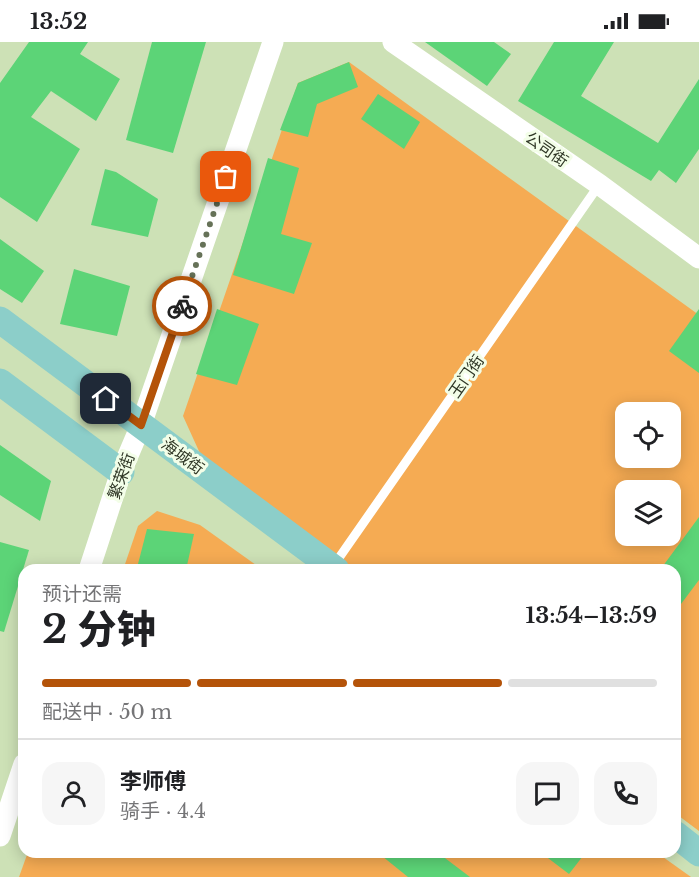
<!DOCTYPE html>
<html lang="zh">
<meta charset="utf-8">
<style>
:root{--surface:#fff;--page:#f6f6f6;--text:#202124;--muted:#757577;--line:#e0e0e0;--accent:#b45309}
body{margin:0;font-family:"Libre Baskerville","Noto Sans SC",serif;background:var(--page);color:var(--text);height:100vh;display:flex;flex-direction:column;font-size:22px;white-space:nowrap}
*{box-sizing:border-box;margin:0}
p{font-size:20px;color:var(--muted)}
.icon{flex:none;width:33px;height:33px;fill:none;stroke:currentColor;stroke-width:2;stroke-linecap:round;stroke-linejoin:round}
.map{position:relative;flex:1;overflow:hidden}
.details{position:absolute;left:18px;top:522px;width:663px;height:294px;display:flex;flex-direction:column;background:var(--surface);border-radius:18px;box-shadow:0 3px 15px #0003}
.details>*{flex:none}
.tools{position:absolute;left:615px;top:360px;display:grid;gap:12px}
.tools a{display:grid;place-items:center;width:66px;height:66px;border-radius:12px;background:var(--surface);box-shadow:0 3px 15px #0003;font-size:30px}
.pin{position:absolute;display:grid;place-items:center;width:51px;height:51px;color:#fff;margin:-26px;border-radius:12px;box-shadow:0 3px 9px #0006}
.courier{position:absolute;display:grid;place-items:center;width:60px;height:60px;margin:-30px;border:4px solid #b45309;border-radius:50%;background:#fff;color:#222;box-shadow:0 2px 8px #0007}
.overview em{font-style:normal;font-weight:800}
.overview div{display:flex;flex-direction:column-reverse}
.overview{display:flex;align-items:center;justify-content:space-between;height:102px;padding:0 24px}
h1{font-size:39px;font-weight:800;line-height:45px}
.bar{display:grid;grid-template-columns:repeat(4,1fr);gap:9px 6px;align-content:center;height:72px;padding:0 24px}
.bar i{height:8px;border-radius:4px;background:var(--line)}
.bar .active{background:var(--accent)}
.bar p{grid-column:span 4}
.line{display:flex;align-items:center;gap:15px;padding:0 24px;border-top:2px solid var(--line)}
.line div{flex:1}
.round{display:grid;place-items:center;flex:none;width:63px;height:63px;border-radius:18px;background:var(--page)}
.status{display:flex;justify-content:space-between;align-items:center;height:42px;padding:0 30px;background:var(--surface);direction:ltr}
.status svg{height:16px;fill:currentColor}
.map>svg:first-child{display:block}
.green{fill:#f5ab53;fill-rule:evenodd}
.building{fill:#5cd477}
.lines{fill:none;stroke-linecap:round;stroke-linejoin:round}
.service{stroke:#fff;stroke-width:9}
.tertiary{stroke:#fff;stroke-width:21}
.primary{stroke:#8ccec9;stroke-width:27}
.done{stroke:#667258;stroke-width:6;stroke-dasharray:0 10.8}
.route{stroke:#b45309;stroke-width:8}
.labels{text-anchor:middle;stroke-width:6;stroke-linejoin:round;paint-order:stroke}
.street-label{font-size:16px;fill:#2e3625;stroke:#f3fee8}
</style>
<div class="status"><b>13:52</b><svg viewBox="0 0 49 12"><path d="M0 12V9h3v3zM5 12V6h3v6zM10 12V3h3v9zM15 12V0h3v12zM26 1h20v11H26zM47 4h2v5h-2z"/></svg></div>
<div class="map">
<svg width="699" height="835" viewBox="0 0 699 835">
<rect width="100%" height="100%" fill="#cde1b6"/>
<g class="green">
<path d="M349,20L699,273V789L675,771V528H350L203,418L183,374L298,41ZM626,370H670V416H626ZM626,448H670V494H626Z"/>
<path d="M157,469L200,483L263,528H123L138,484Z"/>
<path d="M28,810H656L691,835H19Z"/>
</g>
<g class="building">
<path d="M29,0H88L80,12L120,37L96,79L51,49L31,75L80,107L37,180L0,155V41Z"/>
<path d="M152,0H206L173,111L126,98Z"/>
<path d="M425,0H494L511,12L487,44Z"/>
<path d="M554,0H614L581,54L658,101L699,37V107L676,141L659,128L651,139L518,59Z"/>
<path d="M349,20L358,45L317,62L308,95L280,88L298,41Z"/>
<path d="M378,52L420,80L404,107L361,77Z"/>
<path d="M268,116L299,126L281,192L312,201L294,252L233,233Z"/>
<path d="M105,127L116,130L158,157L148,195L91,183Z"/>
<path d="M0,197L44,229L22,261L0,247Z"/>
<path d="M74,227L130,244L117,294L60,282Z"/>
<path d="M217,267L259,282L237,343L196,332Z"/>
<path d="M699,267V331L669,309Z"/>
<path d="M0,403L51,439L40,479L0,453Z"/>
<path d="M699,475V538L675,570V528H660Z"/>
<path d="M147,487L194,492L186,528H170L138,522Z"/>
<path d="M0,500L29,508L4,590L0,589Z"/>
<path d="M377,810H437L470,835H408Z"/>
<path d="M540,810H586L569,832Z"/>
</g>
<g class="lines">
<path class="service" d="M334,523L599,143"/>
<g class="tertiary">
<path d="M393,0L600,143L699,216"/>
<path d="M89,528L121,430L141,383L273,0"/>
<path d="M0,794L24,722"/>
</g>
<g class="primary">
<path d="M0,278L336,528"/>
<path d="M0,340L121,430"/>
<path d="M675,792L699,811"/>
</g>
</g>
<g class="lines">
<path class="done" d="M182,264L226,135"/>
<path class="route" d="M106,357L141,383L182,264"/>
</g>
<g class="labels">
<g class="street-label">
<text transform="translate(547 107) rotate(35)" y="6">公司街</text>
<text transform="translate(466 334) rotate(-55)" y="6">玉门街</text>
<text transform="translate(183 414) rotate(37)" y="6">海城街</text>
<text transform="translate(121 434) rotate(-70)" y="6">繁荣街</text>
</g>
</g>
</svg>
<div class="tools">
<a><svg class="icon" aria-label="locate" viewBox="0 0 24 24"><circle cx="12" cy="12" r="6"/><path d="M12 2v4M12 18v4M2 12h4M18 12h4"/></svg></a>
<a><svg class="icon" aria-label="layers" viewBox="0 0 24 24"><path d="M12 4l9 5-9 5-9-5zM3 14l9 5 9-5"/></svg></a>
</div>
<div class="pin" style="left:226px;top:135px;background:#ea580c"><svg class="icon" aria-label="bag" viewBox="0 0 24 24"><path d="M5 8h14l-1 12H6zM9 8a3 3 0 0 1 6 0"/></svg></div>
<div class="pin" style="left:106px;top:357px;background:#1f2937"><svg class="icon" aria-label="home" viewBox="0 0 24 24"><path d="M3 11l9-7 9 7M6 9v11h12V9"/></svg></div>
<div class="courier" style="left:182px;top:264px"><svg class="icon" aria-label="bike" viewBox="0 0 24 24"><circle cx="6" cy="16" r="4"/><circle cx="18" cy="16" r="4"/><path d="M6 16l4-8h5l3 8M10 8l3 8H6M13 5h3"/></svg></div>
<section class="details">
<div class="overview"><div><h1>2 分钟</h1><p>预计还需</p></div><em>13:54–13:59</em></div>
<div class="bar"><i class="active"></i><i class="active"></i><i class="active"></i><i></i><p>配送中 · 50 m</p></div>
<div class="line" style="height:108px"><a class="round"><svg class="icon" aria-label="person" viewBox="0 0 24 24"><circle cx="12" cy="8" r="4"/><path d="M4 21q1-7 8-7t8 7"/></svg></a><div><b>李师傅</b><p>骑手 · 4.4</p></div><a class="round"><svg class="icon" aria-label="chat" viewBox="0 0 24 24"><path d="M4 5h16v11H9l-5 4z"/></svg></a><a class="round"><svg class="icon" aria-label="phone" viewBox="0 0 24 24"><path d="M5 4h4l2 5-3 2q2 4 5 5l2-3 5 2v4C11 20 4 13 5 4z"/></svg></a></div>
</section>
</div>
